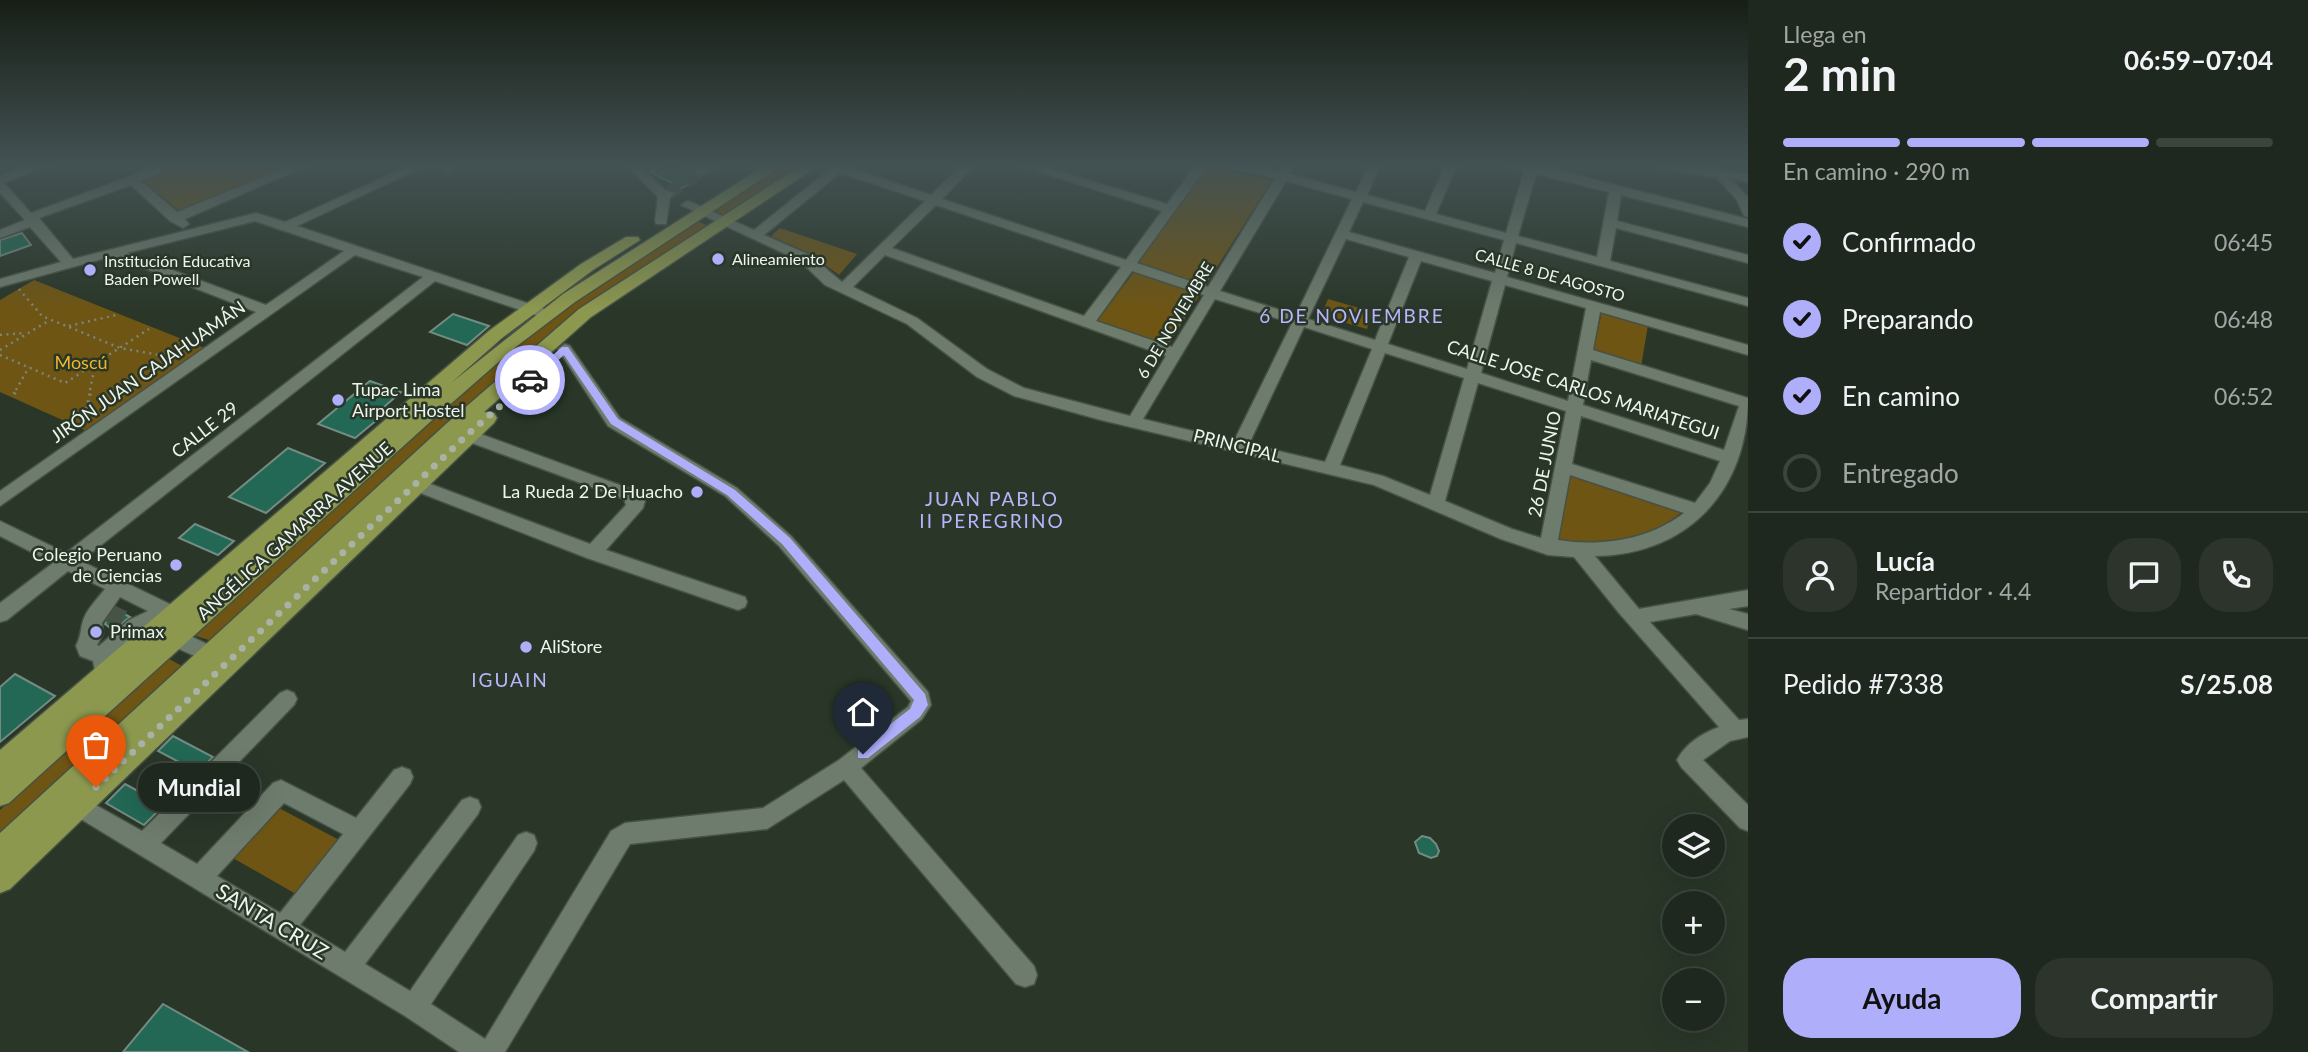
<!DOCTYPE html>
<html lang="es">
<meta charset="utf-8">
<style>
:root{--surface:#1f281e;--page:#2c342b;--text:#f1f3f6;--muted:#a1a6a4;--line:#3c443c;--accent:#afaefa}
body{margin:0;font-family:Lato,sans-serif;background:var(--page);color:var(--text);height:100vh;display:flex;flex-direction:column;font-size:26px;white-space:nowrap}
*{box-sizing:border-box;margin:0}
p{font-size:23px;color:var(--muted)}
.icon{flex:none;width:38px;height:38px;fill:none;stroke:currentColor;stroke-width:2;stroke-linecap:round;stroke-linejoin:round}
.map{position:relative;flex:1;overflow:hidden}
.sheet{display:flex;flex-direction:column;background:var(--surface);width:560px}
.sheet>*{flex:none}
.fabs{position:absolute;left:1662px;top:814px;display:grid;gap:14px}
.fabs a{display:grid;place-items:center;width:63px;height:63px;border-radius:50%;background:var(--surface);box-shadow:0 7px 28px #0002,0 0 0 2px var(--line);font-size:35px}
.pin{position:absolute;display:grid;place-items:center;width:60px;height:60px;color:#fff;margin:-72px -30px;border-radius:50% 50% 50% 0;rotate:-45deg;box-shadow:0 0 7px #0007}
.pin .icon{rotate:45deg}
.courier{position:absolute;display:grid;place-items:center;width:70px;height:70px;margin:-35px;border:5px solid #afaefa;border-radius:50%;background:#fff;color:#222;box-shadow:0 2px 9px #0007}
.bubble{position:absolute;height:49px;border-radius:24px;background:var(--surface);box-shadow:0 7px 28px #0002,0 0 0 2px var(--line);font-size:23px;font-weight:700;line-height:49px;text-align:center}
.summary em{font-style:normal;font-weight:700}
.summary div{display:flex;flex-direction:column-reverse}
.summary{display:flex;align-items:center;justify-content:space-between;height:119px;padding:0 35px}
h1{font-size:46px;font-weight:700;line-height:52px}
.bar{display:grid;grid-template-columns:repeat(4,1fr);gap:10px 7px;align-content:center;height:84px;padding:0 35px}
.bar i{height:9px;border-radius:5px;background:var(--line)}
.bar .selected{background:var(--accent)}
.bar p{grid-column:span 4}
.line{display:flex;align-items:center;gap:18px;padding:0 35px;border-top:2px solid var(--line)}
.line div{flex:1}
.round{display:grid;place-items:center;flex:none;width:74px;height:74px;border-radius:28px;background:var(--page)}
ol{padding:0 35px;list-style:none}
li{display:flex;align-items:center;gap:21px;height:77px}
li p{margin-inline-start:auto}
li .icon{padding:7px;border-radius:50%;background:var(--accent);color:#111;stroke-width:4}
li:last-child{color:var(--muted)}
li i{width:38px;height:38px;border:4px solid var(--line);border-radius:50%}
.primary-button{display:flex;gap:14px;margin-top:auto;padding:14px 35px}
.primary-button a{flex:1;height:80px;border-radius:28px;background:var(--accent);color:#111;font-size:28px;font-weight:700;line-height:80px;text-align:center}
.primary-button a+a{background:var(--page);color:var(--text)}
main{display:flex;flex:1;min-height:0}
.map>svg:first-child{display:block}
.green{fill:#6f5513}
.building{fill:#226854;stroke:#748b82;stroke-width:2}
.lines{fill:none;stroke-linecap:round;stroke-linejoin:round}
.minor-tunnel-far1{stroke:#465345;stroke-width:13;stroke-dasharray:13 7;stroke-linecap:butt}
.minor-tunnel{stroke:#465345;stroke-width:18;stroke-dasharray:18 9;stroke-linecap:butt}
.minor-casing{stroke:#475145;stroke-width:3}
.major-casing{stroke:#475145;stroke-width:3}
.path-far1{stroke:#7b867a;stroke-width:2.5;stroke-dasharray:2 4.5;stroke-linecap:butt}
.path{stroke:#7b867a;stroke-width:3.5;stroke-dasharray:2 5;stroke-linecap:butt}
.minor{fill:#6e7c6d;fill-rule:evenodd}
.major{fill:#8d984f;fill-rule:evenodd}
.route{fill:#afaefa}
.done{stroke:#a8b2a7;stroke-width:7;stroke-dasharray:0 12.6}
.poi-dot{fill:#afaefa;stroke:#293628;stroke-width:2.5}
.labels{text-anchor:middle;stroke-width:5;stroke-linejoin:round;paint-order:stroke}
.far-poi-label{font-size:16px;fill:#edf5ec;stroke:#293628;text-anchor:start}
.far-street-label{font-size:16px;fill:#edf5ec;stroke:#293628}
.park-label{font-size:18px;fill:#efb826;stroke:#293628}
.street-label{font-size:18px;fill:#edf5ec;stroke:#293628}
.poi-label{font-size:18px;fill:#edf5ec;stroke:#293628;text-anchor:start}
.neighbourhood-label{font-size:19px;letter-spacing:2px;fill:#b7b6fd;stroke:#293628}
.near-street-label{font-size:21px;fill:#edf5ec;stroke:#293628}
</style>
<main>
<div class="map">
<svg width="1748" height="1052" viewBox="0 0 1748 1052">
<rect width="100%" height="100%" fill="#293628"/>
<g class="green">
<path d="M184,165H296L179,211L142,180Z"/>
<path d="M782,165L795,169L723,215L711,209Z"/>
<path d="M1207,166L1272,180L1205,286L1138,264Z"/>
<path d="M697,221L708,226L588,306L215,642L190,634L476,377L556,315Z"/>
<path d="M780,228L857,254L839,275L809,253L771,236Z"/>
<path d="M1134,272L1201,293L1167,347L1096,322Z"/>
<path d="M34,280L207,349L89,432L0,392V300Z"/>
<path d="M1328,299L1373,312L1367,329L1321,316Z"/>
<path d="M1602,311L1648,325L1641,367L1593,353Z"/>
<path d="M1569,474L1682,512C1644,543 1601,544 1555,543Z"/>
<path d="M169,659L184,667L0,834V810Z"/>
<path d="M279,808L341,841L296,894L233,858Z"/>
</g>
<g class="building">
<path d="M662,165H686L694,169V177L699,178L682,188L650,172Z"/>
<path d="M22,233L31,245L0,256V240Z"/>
<path d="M453,314L489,326L467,345L430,332Z"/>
<path d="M370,381L401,392L377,413L383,415L355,438L318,424Z"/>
<path d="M288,448L325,463L266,513L229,497Z"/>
<path d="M195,524L234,541L218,555L179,538Z"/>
<path d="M115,609L130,617L113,630L105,624Z"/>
<path d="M15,674L55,696L0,742V687Z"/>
<path d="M173,736L213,757L198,772L158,751Z"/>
<path d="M125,784L164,805L144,825L106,803Z"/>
<path d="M1422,836L1430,838L1436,844L1439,851L1437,856L1431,858L1419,853L1415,842Z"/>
<path d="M163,1004L248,1052H123Z"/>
</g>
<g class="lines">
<path class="minor-tunnel-far1" d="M669,193L700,172"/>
<path class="minor-tunnel" d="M107,612L133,624"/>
<g class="minor-casing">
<g id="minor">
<path d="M31,165H49L4,183L31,213L161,165H179L141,181L177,212L292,165H309L185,219L189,224L183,228L170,221L131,185L39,218L73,259L256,213L285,222L411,165H427L297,226L551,311L553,314L551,317H541L435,281L81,561L180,609L182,615V632L228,654L231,660L228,666L221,668L168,644L161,629L163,621L143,632L112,659L114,675L111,681L104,684L97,681L93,661L80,656L76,646C82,634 80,628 84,618C88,608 98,598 105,589L68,571L7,620L0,622V603L53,563L0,536V521L66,553L423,277L355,255L0,506V491L256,312L113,256L0,287V279L61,262L30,227L0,238V230L25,220L0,193V176ZM255,221L344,251L266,305L127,253ZM120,597L148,611L129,620L99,646L97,645L103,634L102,623Z"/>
<path d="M434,165H451L453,168L447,172Z"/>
<path d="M632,165H647L643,169L665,190L675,193L670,198L666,224H656L655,221L658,197L632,171Z"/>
<path d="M704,165H719L704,175H696V169Z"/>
<path d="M823,165H848L847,167L931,195L962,165H975L942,199L1126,260L1162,211L1019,165H1038L1167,204L1196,165H1208L1137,263L1208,287L1275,178L1217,165H1243L1279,172L1283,165H1295L1289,174L1356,192L1369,165H1381L1367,195L1425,211L1445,165H1457L1436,214L1506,233L1524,171L1510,165H1538L1748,219V227L1621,195L1617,221L1748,255V263L1616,228L1610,261L1748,298V306L1516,243L1507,277L1748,345V355L1600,312L1593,350L1748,398C1748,490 1688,555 1595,556L1639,609L1748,590V606L1729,609L1748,614V630L1696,614L1650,622L1739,720L1748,719V737L1730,741L1703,760L1748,805V831L1740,828L1681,767L1677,760C1685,744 1703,733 1719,727L1619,613L1574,557L1548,555L1501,539L1374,485L1101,420L1014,396L977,377L907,324L825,285L800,261L681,205L687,201L691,202L754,230L830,169ZM840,173L925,201L842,282L810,255L764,235ZM1536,174L1609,192L1597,257L1518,236ZM1286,181L1352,199L1296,315L1220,291ZM1363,202L1504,240L1495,273L1349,232ZM936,205L1121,267L1084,316L892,248ZM1346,239L1409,257L1375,340L1308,319ZM885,255L1166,356L1130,416L1024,388L987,369L917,318L853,287ZM1421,261L1492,281L1467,369L1388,344ZM1132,271L1204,295L1172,347L1096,321ZM1505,285L1586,308L1568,401L1481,373ZM1215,299L1292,323L1234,441L1143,419ZM1304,327L1372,349L1325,462L1249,444ZM1385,353L1464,378L1430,495L1383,476L1340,465ZM1591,360L1739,406L1724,450L1583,405ZM1478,383L1566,411L1541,538L1512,529L1445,501ZM1581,416L1720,461L1710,483L1695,503L1572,464ZM1570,475L1684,513C1648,540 1602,547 1558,540Z"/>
<path d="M1656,165H1687L1748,174V182L1731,179L1748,197V217L1744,216L1737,200L1716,177L1662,169Z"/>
<path d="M565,344L570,346L620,418L737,488L791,536L928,692L931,705L922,719L861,768L1034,966L1037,975L1034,984L1025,987L1016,984L844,780L767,829L630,844L505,1052H459L405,1016L61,807L58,800L61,793L69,790L142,831L280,693L287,690L294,693L297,699L294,705L161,843L197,864L273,783L281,780L356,818L394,770L402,767L410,770L413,777L410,784L300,925L345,952L462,800L470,797L478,800L481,807L478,814L365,964L410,991L518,835L526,832L534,835L537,843L534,851L431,1004L485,1039L611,831L625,823L763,808L839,760L908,707L911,701L779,546L725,496L608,426L558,349ZM284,803L343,834L280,913L217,876Z"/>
<path d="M467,429L636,491L645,501L643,508L606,550L745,597L747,602L745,607L738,610L587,558L400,485L398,481L400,477H412L590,544L626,505L624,499L461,439L459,435L461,431Z"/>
</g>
</g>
<g class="major-casing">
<g id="major">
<path d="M766,165H783L575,302L517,346L430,422L9,803L0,806V750L490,330L581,264L626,237H638L640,240L593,270L502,338L451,383L563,294Z"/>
<path d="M802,165H819L591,317L484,412L494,413L497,418L494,423L10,889L0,893V833L446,424L579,309Z"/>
</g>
</g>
<g class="path-far1">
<path d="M19,289L42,316L120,348L176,358"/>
<path d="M69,326L116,315"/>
<path d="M0,335L26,333"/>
<path d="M0,350L50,320"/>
<path d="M0,355L65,383L149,329"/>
<path d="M16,390L29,367"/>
<path d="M90,390L95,365"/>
</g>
<g class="path">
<path d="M14,394L17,389"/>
<path d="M84,423L91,389"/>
</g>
<use href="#minor" class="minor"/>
<use href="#major" class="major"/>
</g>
<linearGradient id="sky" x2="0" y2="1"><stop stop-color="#171e16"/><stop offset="0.53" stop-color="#435253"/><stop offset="1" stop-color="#435253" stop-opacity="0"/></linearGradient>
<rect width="1748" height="312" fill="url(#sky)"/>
<path class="route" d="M562,347H568L618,419L735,490L790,538L925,694L928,705L920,717L868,758H858V749L910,709L914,700L782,544L727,495L611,424L564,355L534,382H527V378Z"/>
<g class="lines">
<path class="done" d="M96,787L467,435L530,380"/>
</g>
<g class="poi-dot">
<circle cx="718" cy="259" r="7"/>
<circle cx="90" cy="270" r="7"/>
<circle cx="338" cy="400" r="7"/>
<circle cx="697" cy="492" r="7"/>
<circle cx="176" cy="565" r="7"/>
<circle cx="96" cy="632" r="7"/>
<circle cx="526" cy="647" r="7"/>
</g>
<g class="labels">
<g class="far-poi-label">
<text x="732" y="265">Alineamiento</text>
<text x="104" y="267">Institución Educativa<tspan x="104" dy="18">Baden Powell</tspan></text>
</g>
<g class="far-street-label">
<text transform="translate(1550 275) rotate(16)" y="6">CALLE 8 DE AGOSTO</text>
<text transform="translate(1175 320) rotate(-59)" y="6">6 DE NOVIEMBRE</text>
</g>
<g class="park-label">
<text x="81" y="369">Moscú</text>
</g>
<g class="street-label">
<text transform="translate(148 372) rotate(-35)" y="6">JIRÓN JUAN CAJAHUAMÁN</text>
<text transform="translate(1583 390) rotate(18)" y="6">CALLE JOSE CARLOS MARIATEGUI</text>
<text transform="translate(205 430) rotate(-38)" y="6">CALLE 29</text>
<text transform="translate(1237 446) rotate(14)" y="6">PRINCIPAL</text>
<text transform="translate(1545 464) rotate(-79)" y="6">26 DE JUNIO</text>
<text transform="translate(295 531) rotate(-42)" y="6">ANGÉLICA GAMARRA AVENUE</text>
</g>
<g class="poi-label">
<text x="352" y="396">Tupac Lima<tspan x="352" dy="21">Airport Hostel</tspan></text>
<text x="683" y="498" text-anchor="end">La Rueda 2 De Huacho</text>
<text x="162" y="561" text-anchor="end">Colegio Peruano<tspan x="162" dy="21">de Ciencias</tspan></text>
<text x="110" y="638">Primax</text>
<text x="540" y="653">AliStore</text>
</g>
<g class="neighbourhood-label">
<text x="1352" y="323">6 DE NOVIEMBRE</text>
<text x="992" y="506">JUAN PABLO<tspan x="992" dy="22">II PEREGRINO</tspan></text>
<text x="510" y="687">IGUAIN</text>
</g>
<g class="near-street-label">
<text transform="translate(272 922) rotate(31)" y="7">SANTA CRUZ</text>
</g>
</g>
</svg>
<div class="fabs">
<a><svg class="icon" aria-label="layers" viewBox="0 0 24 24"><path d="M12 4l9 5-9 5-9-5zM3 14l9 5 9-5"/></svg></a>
<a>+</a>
<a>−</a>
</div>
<div class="pin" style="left:96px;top:787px;background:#ea580c"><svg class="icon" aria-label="bag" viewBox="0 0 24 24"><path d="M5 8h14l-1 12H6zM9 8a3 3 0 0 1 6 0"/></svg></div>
<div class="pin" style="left:863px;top:754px;background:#1f2937"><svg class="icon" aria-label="home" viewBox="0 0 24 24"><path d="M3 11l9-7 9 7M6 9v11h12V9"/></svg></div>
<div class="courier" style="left:530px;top:380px"><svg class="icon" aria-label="car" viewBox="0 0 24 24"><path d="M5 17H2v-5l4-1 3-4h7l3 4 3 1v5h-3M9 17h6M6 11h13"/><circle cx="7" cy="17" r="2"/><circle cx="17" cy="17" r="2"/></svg></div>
<div class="bubble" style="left:138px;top:763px;width:122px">Mundial</div>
</div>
<section class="sheet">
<div class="summary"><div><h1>2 min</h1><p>Llega en</p></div><em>06:59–07:04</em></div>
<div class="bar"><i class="selected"></i><i class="selected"></i><i class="selected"></i><i></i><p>En camino · 290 m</p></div>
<ol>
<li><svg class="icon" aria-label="check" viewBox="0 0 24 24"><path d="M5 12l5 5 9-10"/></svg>Confirmado<p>06:45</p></li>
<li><svg class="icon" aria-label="check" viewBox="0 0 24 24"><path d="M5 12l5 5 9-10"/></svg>Preparando<p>06:48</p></li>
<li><svg class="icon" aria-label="check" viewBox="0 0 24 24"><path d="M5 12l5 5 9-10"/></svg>En camino<p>06:52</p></li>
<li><i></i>Entregado</li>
</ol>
<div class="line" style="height:126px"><a class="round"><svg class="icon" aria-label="person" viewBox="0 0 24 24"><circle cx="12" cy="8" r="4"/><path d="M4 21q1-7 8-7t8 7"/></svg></a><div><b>Lucía</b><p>Repartidor · 4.4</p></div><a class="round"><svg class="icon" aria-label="chat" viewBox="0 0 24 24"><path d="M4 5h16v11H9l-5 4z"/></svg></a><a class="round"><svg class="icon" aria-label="phone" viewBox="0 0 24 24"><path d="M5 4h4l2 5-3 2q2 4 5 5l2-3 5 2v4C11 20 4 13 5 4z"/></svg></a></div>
<div class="line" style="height:91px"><div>Pedido #7338</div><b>S/25.08</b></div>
<div class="primary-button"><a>Ayuda</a><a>Compartir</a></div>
</section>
</main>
